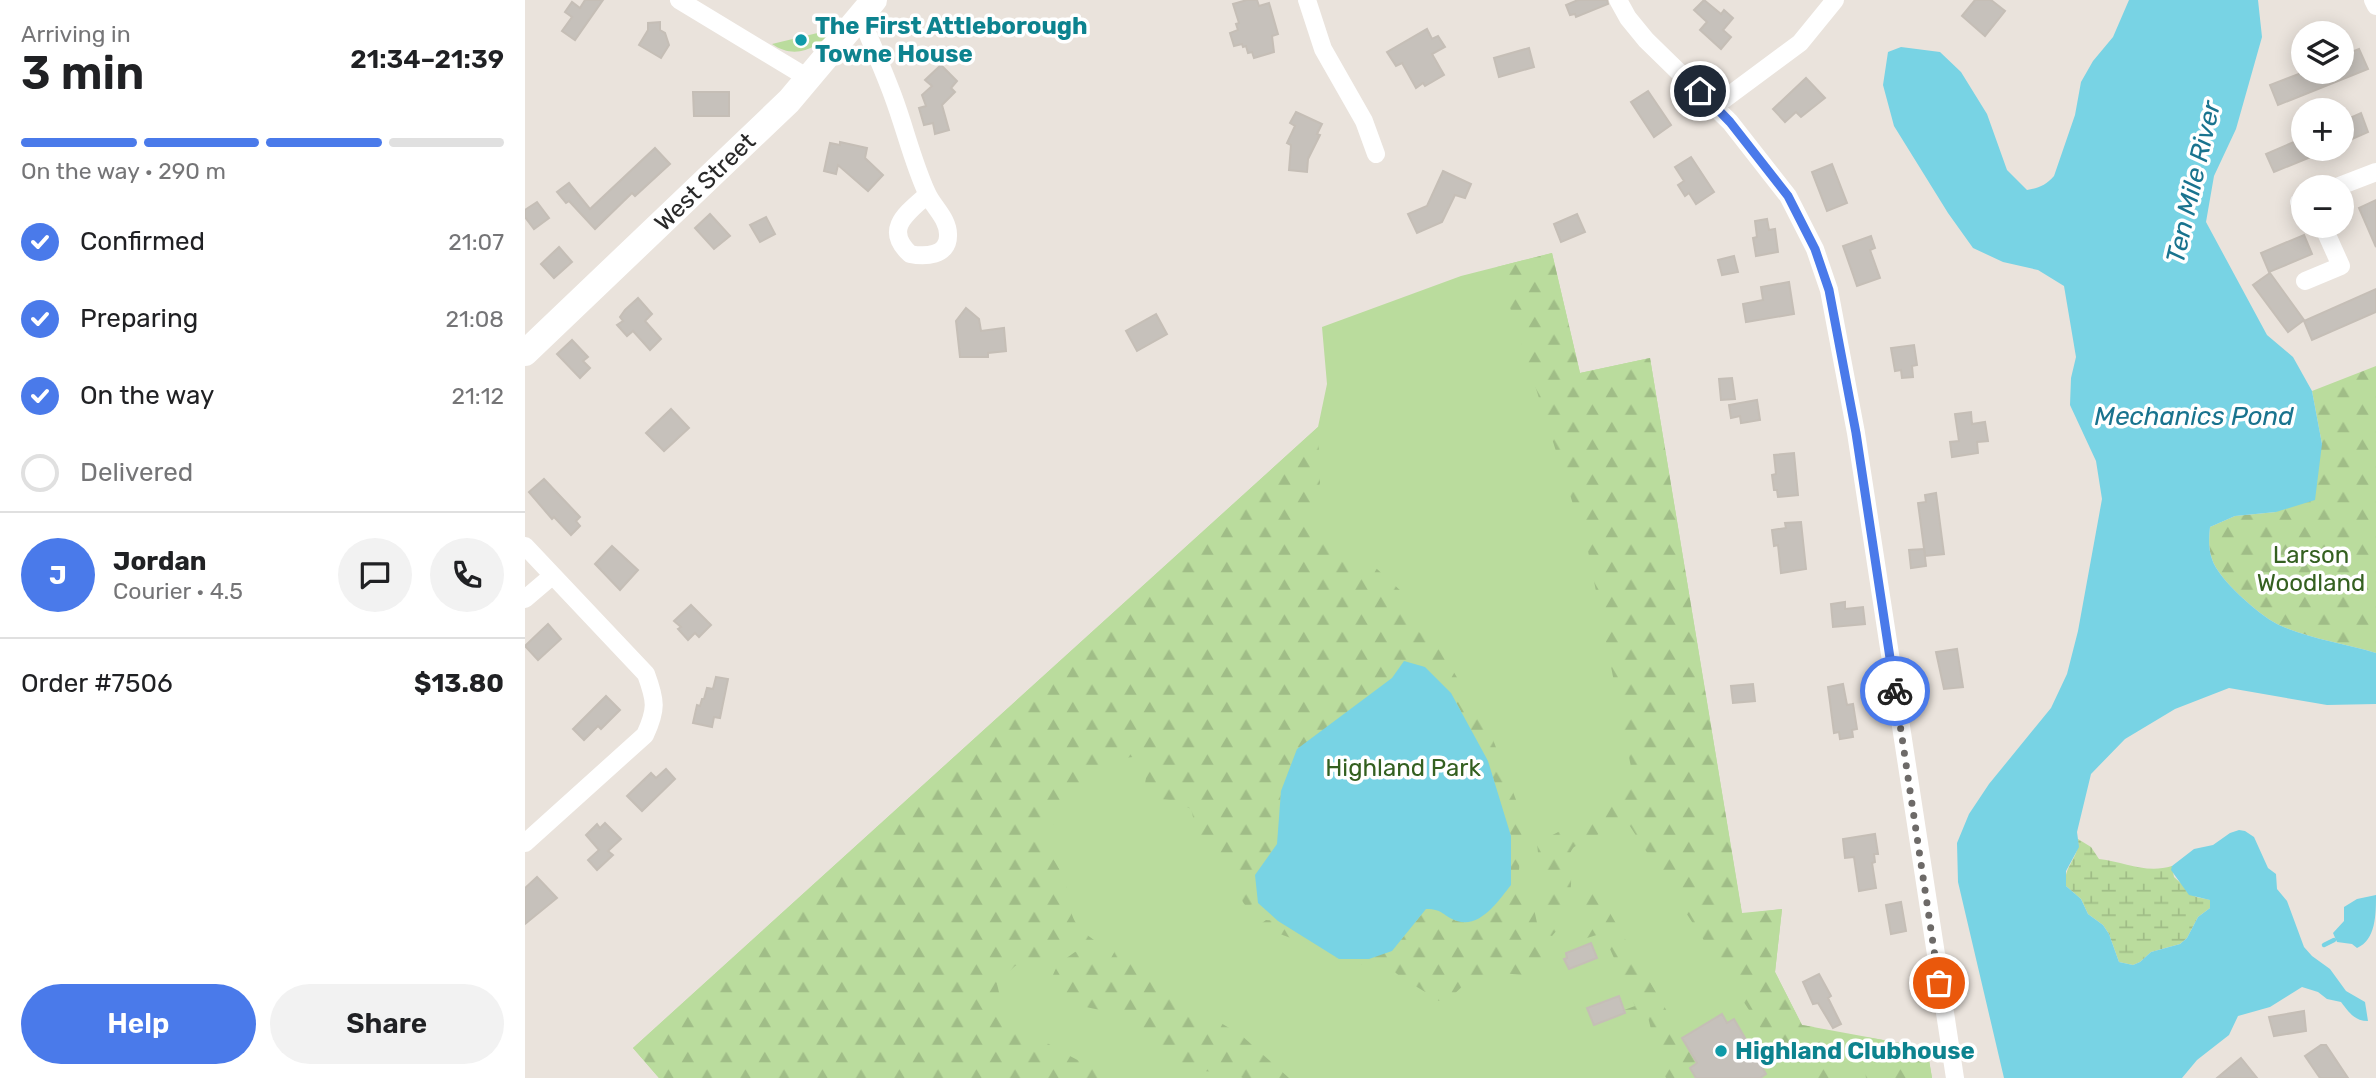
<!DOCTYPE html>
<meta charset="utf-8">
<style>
:root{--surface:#fff;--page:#f2f2f2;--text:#202124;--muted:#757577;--line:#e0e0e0;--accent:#4a7aea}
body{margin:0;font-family:Rubik,sans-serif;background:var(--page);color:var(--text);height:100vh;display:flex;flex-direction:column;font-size:26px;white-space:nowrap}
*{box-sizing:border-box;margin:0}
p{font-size:23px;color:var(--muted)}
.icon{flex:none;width:38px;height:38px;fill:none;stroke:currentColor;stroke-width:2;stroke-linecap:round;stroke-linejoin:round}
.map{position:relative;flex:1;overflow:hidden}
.details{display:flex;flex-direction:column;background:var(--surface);width:525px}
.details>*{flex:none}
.buttons{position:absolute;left:1766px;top:21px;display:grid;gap:14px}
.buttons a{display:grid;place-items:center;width:63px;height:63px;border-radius:50%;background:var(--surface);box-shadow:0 4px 18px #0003;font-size:35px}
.pin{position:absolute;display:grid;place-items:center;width:60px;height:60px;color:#fff;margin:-30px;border:4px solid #fff;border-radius:50%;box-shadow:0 2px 7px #0007}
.courier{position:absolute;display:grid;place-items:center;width:70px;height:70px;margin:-35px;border:5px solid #4a7aea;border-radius:50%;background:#fff;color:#222;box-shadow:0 2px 9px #0007}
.summary em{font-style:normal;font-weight:600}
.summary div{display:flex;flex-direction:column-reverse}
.summary{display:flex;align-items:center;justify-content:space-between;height:119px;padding:0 21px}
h1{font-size:46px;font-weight:600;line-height:52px}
.bar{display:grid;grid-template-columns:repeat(4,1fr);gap:10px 7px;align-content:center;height:84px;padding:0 21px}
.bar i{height:9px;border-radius:5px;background:var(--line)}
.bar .on{background:var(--accent)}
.bar p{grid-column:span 4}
.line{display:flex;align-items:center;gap:18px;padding:0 21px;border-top:2px solid var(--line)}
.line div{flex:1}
.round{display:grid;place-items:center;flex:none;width:74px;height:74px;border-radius:37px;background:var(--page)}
ol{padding:0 21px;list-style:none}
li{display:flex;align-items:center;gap:21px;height:77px}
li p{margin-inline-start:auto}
li .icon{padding:7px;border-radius:50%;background:var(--accent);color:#fff;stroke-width:4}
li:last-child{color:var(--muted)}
li i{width:38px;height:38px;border:4px solid var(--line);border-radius:50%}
.action{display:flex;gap:14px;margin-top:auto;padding:14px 21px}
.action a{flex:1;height:80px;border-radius:42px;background:var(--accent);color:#fff;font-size:28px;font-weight:600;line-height:80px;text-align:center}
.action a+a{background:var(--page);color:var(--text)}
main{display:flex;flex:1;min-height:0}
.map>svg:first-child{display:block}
.green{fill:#badc9d}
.forest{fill:url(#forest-firs)}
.wetland{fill:url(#wetland-marsh)}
.water{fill:#78d3e4}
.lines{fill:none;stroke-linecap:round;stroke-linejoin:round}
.stream{stroke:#78d3e4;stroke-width:4.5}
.building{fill:#c6c1bb;stroke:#c5beb6;stroke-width:2}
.street{stroke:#fff;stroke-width:18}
.secondary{stroke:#fff;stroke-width:26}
.done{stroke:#6d6a68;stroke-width:7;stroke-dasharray:0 12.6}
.route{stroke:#4a7aea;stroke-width:9}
.culture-dot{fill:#0f9aa8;stroke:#fff;stroke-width:2.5}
.labels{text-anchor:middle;stroke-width:7;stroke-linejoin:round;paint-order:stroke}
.culture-label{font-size:24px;font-weight:bold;fill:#0d838f;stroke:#fff;text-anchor:start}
.street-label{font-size:24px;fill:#292929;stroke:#fff}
.park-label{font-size:24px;fill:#346020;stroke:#fff}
.water-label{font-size:26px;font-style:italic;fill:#19738e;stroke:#fff}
</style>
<main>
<section class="details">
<div class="summary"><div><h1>3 min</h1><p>Arriving in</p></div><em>21:34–21:39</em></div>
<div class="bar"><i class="on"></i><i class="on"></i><i class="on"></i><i></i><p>On the way · 290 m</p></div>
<ol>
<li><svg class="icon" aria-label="check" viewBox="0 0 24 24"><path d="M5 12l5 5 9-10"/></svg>Confirmed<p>21:07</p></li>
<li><svg class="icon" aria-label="check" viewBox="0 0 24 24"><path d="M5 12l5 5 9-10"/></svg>Preparing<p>21:08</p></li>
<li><svg class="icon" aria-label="check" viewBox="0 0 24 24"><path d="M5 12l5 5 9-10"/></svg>On the way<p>21:12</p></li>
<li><i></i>Delivered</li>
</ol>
<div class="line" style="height:126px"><b class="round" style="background:var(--accent);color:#fff">J</b><div><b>Jordan</b><p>Courier · 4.5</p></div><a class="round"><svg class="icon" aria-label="chat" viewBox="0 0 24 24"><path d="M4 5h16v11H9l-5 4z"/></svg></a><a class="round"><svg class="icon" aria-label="phone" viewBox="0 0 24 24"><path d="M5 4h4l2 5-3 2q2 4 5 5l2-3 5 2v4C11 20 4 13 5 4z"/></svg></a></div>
<div class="line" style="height:91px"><div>Order #7506</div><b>$13.80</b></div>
<div class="action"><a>Help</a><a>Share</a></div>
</section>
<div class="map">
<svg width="1851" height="1078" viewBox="0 0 1851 1078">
<defs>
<pattern id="forest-firs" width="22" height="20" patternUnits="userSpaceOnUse" patternTransform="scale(1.75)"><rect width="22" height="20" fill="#badc9d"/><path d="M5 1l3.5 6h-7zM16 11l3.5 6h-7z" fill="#a0bd87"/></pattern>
<pattern id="wetland-marsh" width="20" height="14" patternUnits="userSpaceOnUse" patternTransform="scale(1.75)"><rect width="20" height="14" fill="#badc9d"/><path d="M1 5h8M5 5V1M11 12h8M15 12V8" fill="none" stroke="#a0bd87"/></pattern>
</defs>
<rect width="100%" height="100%" fill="#eae3dc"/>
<g class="green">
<path d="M309,29C292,49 270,60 247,44Z"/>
<path d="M1027,253L1055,373L1125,358L1217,914L1257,909L1250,972L1277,1025L1402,1048L1407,1078H134L108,1048L793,427L802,384L797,327L936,276Z"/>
</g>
<g class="forest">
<path d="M1027,253L1055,373L1125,358L1217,913L1257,909L1250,972L1277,1025L1289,1027L1294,1041L1319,1078H1268L1101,820L1049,847C1040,858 1045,865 1046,878C1047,895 1040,924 1027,936L1023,935L1021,932L1012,843L1099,798L1109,782L1063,551L972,267Z"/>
<path d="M1851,366V653C1819,643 1783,639 1752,624C1733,614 1693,579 1687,559C1683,548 1684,538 1685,527L1710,516L1751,512L1797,444L1787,391Z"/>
<path d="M793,427L795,483L785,514L798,538L821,555L852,569L877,592L892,630L917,652L967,737L993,805L997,833L992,895L1009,909L1022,969L1009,976L965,972L942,982L925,998L914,1001C896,988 876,980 861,964L839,963L826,970L804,966L779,943L744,930L737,923L741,920L753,921L814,959L867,951L901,909H914L931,921L986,836L963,761L926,693L879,661L867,678L756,791L752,844L730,875L733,903L721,906C710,894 716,877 705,865C700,860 691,858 685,854C668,841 672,829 666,809L645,800L624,798L620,784L623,764L614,756C604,758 590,758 581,762C557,773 547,799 539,821L519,827L513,840C524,852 532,862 538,877C551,906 536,917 569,940L544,946L521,966H490L472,984C474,991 475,999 477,1005C488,1030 565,1067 591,1078H134L108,1048Z"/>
<path d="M1060,873L1064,877L1172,1063L1171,1078H1141L1135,1066L1123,1017L1113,1011L1100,1013L1099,1010L1110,1006L1078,933L1059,939L1061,933L1055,918L1059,904L1057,875Z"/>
<path d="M561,949L579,959L586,958L590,951L613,963L664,1004L716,1035L764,1078H718L703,1072L672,1071L653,1061L626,1039L615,1023L602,1016L552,1005L543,1000L530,989L527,977L533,964L550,952Z"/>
<path d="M1341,1037L1402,1048L1407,1078H1341C1340,1067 1342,1075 1337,1067C1330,1056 1336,1047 1341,1037Z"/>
</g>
<path class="wetland" d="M1553,839L1566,847L1574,859C1600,862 1621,874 1647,866L1649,877L1671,897L1686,900L1685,908L1673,917L1662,938L1655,944L1626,952L1615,962L1608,965L1594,962L1584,934L1578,925L1563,914L1556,899L1541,886C1537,867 1555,858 1553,839Z"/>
<g class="water">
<path d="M1604,0H1733L1737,37L1711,129L1689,176L1681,222L1742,335L1768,357L1787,391L1797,444L1790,500L1751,512L1710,516L1685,527C1684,538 1683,548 1687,559C1693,579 1733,614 1752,624C1783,639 1819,643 1851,653V704L1802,705L1704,688L1650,709L1600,739L1566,774L1552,832L1554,847L1541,871V886L1556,899L1563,914L1578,925L1584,934L1594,962L1608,965L1615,962L1626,952L1655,944L1662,938L1673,917L1685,908V900L1664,895L1646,870L1647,866L1669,849L1688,845L1705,833L1714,830L1720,831L1729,837L1743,868L1751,874L1752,889L1762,901L1779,947L1787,956L1805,969L1821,991L1840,1002L1843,1021C1829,1021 1824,1012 1816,1002L1802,999L1793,992L1777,987L1745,1007L1713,1016L1704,1035L1672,1060L1657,1078H1479L1433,882L1432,843L1444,814L1464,784L1526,708L1542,674L1553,631L1577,499L1571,461L1545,405L1546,378L1551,357L1539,286L1513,270L1478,262L1448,248L1423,213L1369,126L1358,85L1363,52L1376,47L1415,52L1436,72L1462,114L1482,170L1502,190C1514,188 1521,185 1529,176L1550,115L1556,82L1568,61L1588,37Z"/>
<path d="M879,661L900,667L926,693L963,761L986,836V885C974,900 955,929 932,921C917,916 919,909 901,909L867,951L844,959H814L753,921L733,903L730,875L752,844L756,791L772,749L867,678Z"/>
<path d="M1851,895C1851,914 1851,940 1832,948L1827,944L1812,942L1808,933L1819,921V907L1832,899Z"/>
</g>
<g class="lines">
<path class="stream" d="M1799,945L1809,940"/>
</g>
<g class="building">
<path d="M60,0H78L50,40L37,31L47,17L40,12L47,2L55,8Z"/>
<path d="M722,0H732L734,6L744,3L753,34L747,36L749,52L729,58L727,52L723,53L721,46L718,47L717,44L709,46L705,33L713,30L711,24L714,23L708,4Z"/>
<path d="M1053,0H1082L1083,4L1051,17L1050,14L1045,15L1041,5Z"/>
<path d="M1179,0L1196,14L1199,10L1208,18L1198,30L1206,37L1196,49L1175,30L1182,22L1169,10Z"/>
<path d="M1450,0H1466L1480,11L1460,36L1437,16Z"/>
<path d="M135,22V30L140,33L144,45L136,58L114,45L123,30V23Z"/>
<path d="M902,29L907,39L913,36L920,47L907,54L919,75L900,86L898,83L891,88L877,63L871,66L862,52Z"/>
<path d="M1004,48L1009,67L974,77L969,58Z"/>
<path d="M1834,49L1843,69L1753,105L1745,85L1779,72H1816V56Z"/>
<path d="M416,65L432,81L426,88L430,92L417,105L424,130L410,134L408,123L399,125L394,108L401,106L397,95L407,86L400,80Z"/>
<path d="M1281,78L1300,98L1276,117L1271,112L1260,122L1248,109Z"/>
<path d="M1123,91L1146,125L1129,137L1106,102Z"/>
<path d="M168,92H204V116H169Z"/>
<path d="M771,112L797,124L792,134L795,135L783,159L782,172L764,170L766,145L762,143L770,126L765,123Z"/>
<path d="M1836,113L1843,132L1816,144V122Z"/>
<path d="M1778,138V149H1805L1749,172L1741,154Z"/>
<path d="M315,142L342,148L340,158L358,175L343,191L313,165L311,174L299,171L305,143L315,145Z"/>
<path d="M130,148L145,164L110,196L107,193L70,229L44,201L41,203L32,192L44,183L65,209Z"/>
<path d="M1166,157L1189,192L1171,204L1164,193L1160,196L1153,185L1159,181L1150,167Z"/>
<path d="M1307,164L1322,203L1302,211L1287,172Z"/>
<path d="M918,171L946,184L940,198L930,195L917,222L892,233L883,214L902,206Z"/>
<path d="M1851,200V247L1834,208Z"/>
<path d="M12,202L24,218L9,229L0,217V210Z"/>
<path d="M185,214L205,236L189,249L170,228Z"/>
<path d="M1052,214L1060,232L1036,242L1029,224Z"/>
<path d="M241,217L250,234L235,242L225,225Z"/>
<path d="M1242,219L1244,230L1250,229L1253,252L1231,256L1228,238L1232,237L1230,221Z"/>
<path d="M1779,235L1787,254L1744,272L1736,253Z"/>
<path d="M1346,236L1350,248L1345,250L1355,278L1332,286L1318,246Z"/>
<path d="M34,247L47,262L29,278L16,264Z"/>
<path d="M1209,256L1213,272L1197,275L1193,260Z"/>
<path d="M1745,273L1779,320L1763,332L1728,285Z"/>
<path d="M1264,282L1269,314L1221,322L1218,304L1238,300L1236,287Z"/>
<path d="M1851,289V312L1787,340L1779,321Z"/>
<path d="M113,298L127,314L120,321L136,339L125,350L108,331L102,336L92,325L98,321L95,317L100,310Z"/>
<path d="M441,308L454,319L456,331L479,328L481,351L463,353V357H435L431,321Z"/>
<path d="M631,314L642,334L612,351L601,331Z"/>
<path d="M47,340L63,357L58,361L65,368L55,378L32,354Z"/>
<path d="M1389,345L1392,365L1387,366L1388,377L1377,378L1376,370L1370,371L1366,348Z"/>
<path d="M1207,378L1210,399L1196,400L1194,379Z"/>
<path d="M1232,400L1235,420L1216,423L1215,416L1206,418L1204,405Z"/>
<path d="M146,409L164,428L139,451L121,433Z"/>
<path d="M1446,412L1447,424L1460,422L1463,441L1452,442L1453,453L1427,457L1425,442L1434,441L1430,414Z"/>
<path d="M1269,453L1273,495L1253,497L1252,490H1249L1247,475L1251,474L1249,455Z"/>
<path d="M19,479L55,517L51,521L55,526L46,535L29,517L27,519L4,492Z"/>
<path d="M1411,493L1419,554L1400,556L1393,503L1401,502L1400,495Z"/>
<path d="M1276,522L1281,569L1256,573L1253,545L1249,546L1247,530L1261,528L1260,523Z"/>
<path d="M87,546L113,570L95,590L70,564Z"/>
<path d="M1399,549L1401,566L1386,568L1384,550Z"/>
<path d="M1320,602V609L1338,607L1340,624L1308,627L1306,604Z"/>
<path d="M166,605L186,625L174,637L170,633L163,640L153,629L156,627L149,621Z"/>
<path d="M23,624L36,639L13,660L0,646Z"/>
<path d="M1432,649L1438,687L1419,689L1411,652Z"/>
<path d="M191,677L203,679L195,718L189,717L187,727L168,723L172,705L175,706L177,699H179L182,688L188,689Z"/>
<path d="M1228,684L1230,701L1208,703L1206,686Z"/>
<path d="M1318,684L1322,705L1328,704L1332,729L1327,730L1328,737L1315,739L1314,732L1309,733L1303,687Z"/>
<path d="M81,696L95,710L76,729L73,726L59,740L48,729Z"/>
<path d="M141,769L150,779L117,811L102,796L126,773L131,778Z"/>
<path d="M80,823L96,839L83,851L88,855L72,870L63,860L74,850L61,835L72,824L75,828Z"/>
<path d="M1350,834L1353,854H1349L1350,862L1347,863L1351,888L1334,891L1329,857L1320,858L1318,839Z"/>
<path d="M12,877L32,898L0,924V888Z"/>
<path d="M1376,902L1381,931L1366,934L1361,905Z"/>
<path d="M1066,943L1072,958L1044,969L1039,959L1042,958L1041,953Z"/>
<path d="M1294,974L1306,996L1303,998L1316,1024L1308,1028L1293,1003L1288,1004L1278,982Z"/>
<path d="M1094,996L1100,1013L1069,1025L1062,1008Z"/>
<path d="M1779,1011L1781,1031L1749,1036L1744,1017Z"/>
<path d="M1197,1014L1202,1023L1209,1019L1241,1074L1235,1078H1171L1165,1068L1172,1063L1157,1038Z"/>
<path d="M1796,1045H1801L1823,1078H1795L1780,1056Z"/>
<path d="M1716,1058L1732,1078H1692Z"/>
</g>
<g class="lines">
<g class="street">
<path d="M154,0L283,78"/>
<path d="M782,0L798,49L839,121L851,154"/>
<path d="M1093,0L1103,18L1121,40L1205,122L1263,196L1290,249L1304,290L1331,433L1430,1078"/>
<path d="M1848,0L1851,6"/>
<path d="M335,16C346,42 358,69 368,96C380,128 388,163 402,193C408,207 424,219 423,236C423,256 400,257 385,254C358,229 382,213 402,195"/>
<path d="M1190,106L1275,43L1310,0"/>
<path d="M1812,187L1851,172"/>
<path d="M1774,202L1778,201"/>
<path d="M1780,281L1816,266L1798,226"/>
<path d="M0,546L121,674C131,701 132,709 120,735L0,843"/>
<path d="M0,599L27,576"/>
</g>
<path class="secondary" d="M0,353L264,101L349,0"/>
</g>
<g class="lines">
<path class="done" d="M1370,691L1414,983"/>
<path class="route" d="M1175,91L1205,122L1263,196L1290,249L1304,290L1331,433L1370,691"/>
</g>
<g class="culture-dot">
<circle cx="276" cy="40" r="7"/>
<circle cx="1196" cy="1051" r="7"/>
</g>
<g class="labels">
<g class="culture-label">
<text x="290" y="34">The First Attleborough<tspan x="290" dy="28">Towne House</tspan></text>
<text x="1210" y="1059">Highland Clubhouse</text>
</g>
<g class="street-label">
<text transform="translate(180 182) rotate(-44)" y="8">West Street</text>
</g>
<g class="park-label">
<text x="1786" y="563">Larson<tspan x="1786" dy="28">Woodland</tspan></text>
<text x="878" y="776">Highland Park</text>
</g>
<g class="water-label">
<text transform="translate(1668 182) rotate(-77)" y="9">Ten Mile River</text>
<text x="1669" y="425">Mechanics Pond</text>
</g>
</g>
</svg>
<div class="buttons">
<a><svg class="icon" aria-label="layers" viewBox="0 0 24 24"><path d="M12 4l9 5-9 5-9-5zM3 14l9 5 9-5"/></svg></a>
<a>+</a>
<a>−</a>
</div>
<div class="pin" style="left:1414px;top:983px;background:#ea580c"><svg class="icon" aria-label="bag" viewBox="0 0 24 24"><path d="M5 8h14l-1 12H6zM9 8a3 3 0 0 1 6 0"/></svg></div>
<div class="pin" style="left:1175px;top:91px;background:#1f2937"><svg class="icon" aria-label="home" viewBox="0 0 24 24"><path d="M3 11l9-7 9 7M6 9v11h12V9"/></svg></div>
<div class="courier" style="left:1370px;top:691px"><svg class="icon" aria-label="bike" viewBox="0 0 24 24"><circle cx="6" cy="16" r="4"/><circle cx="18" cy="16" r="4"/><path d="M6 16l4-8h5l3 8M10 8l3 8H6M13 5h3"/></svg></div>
</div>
</main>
